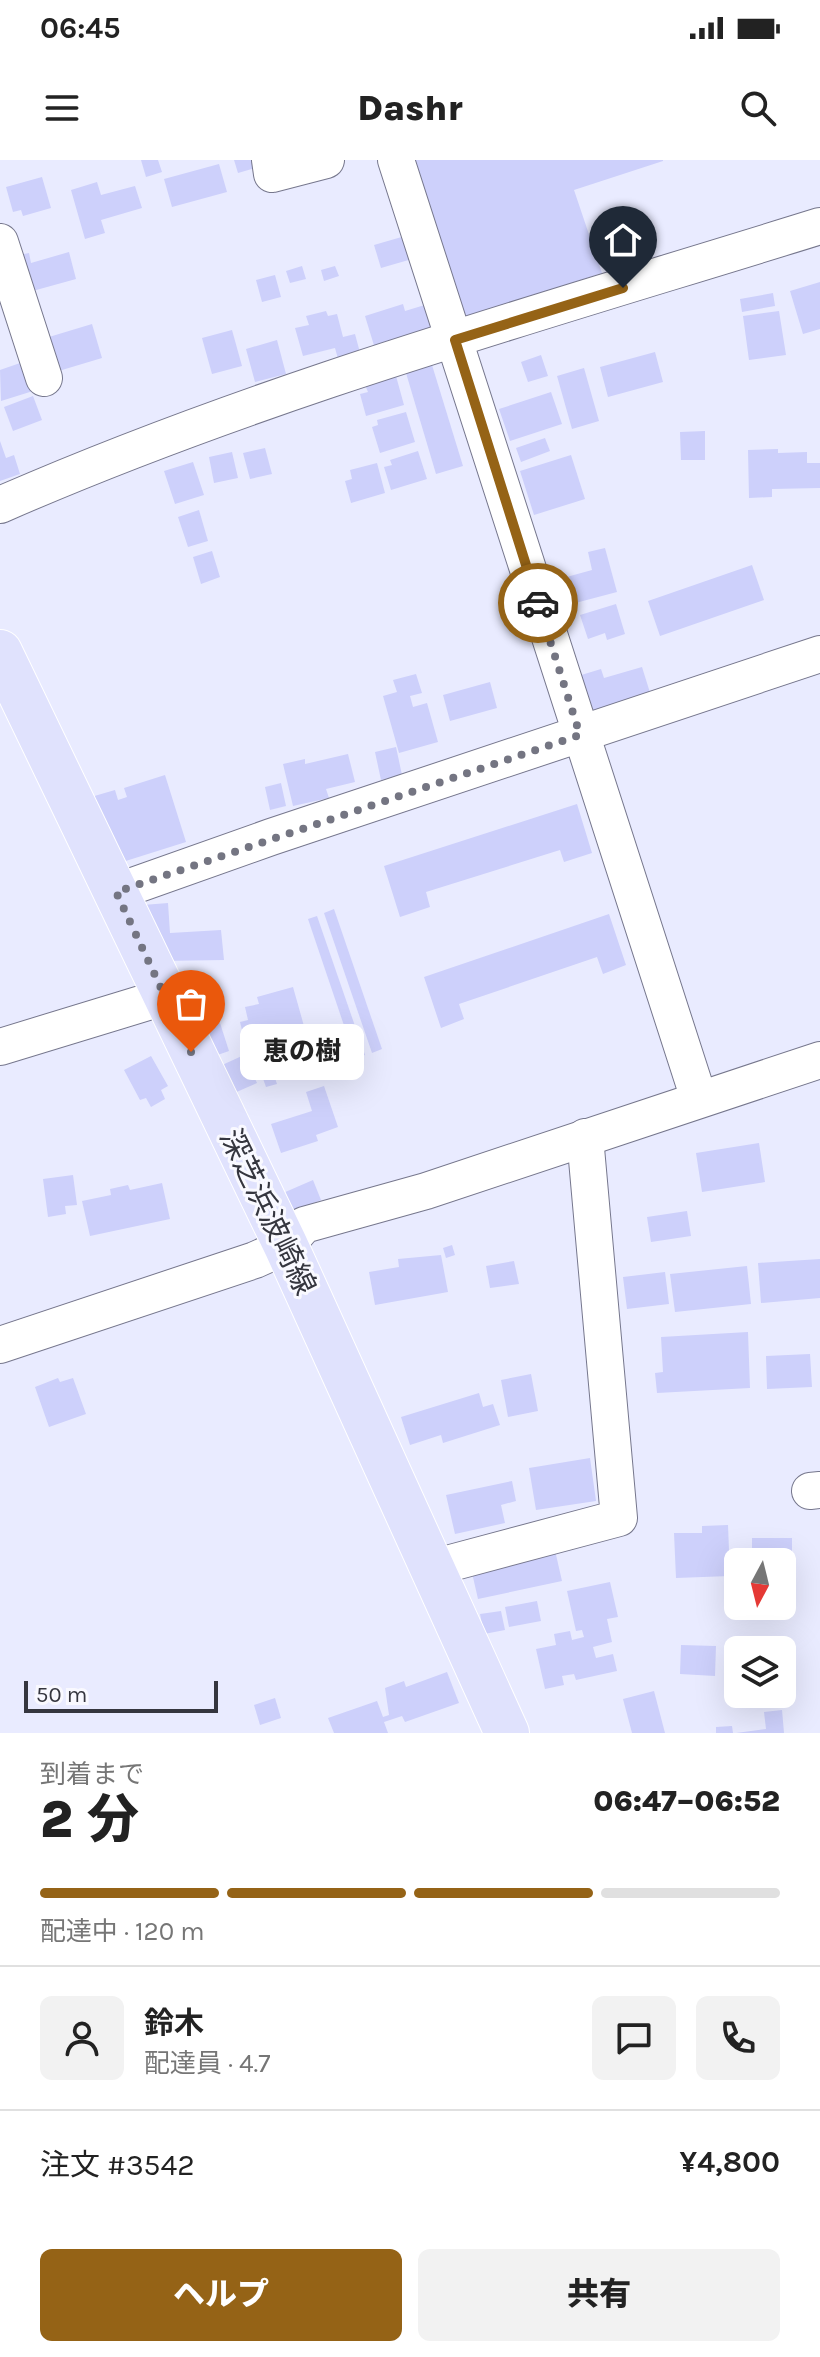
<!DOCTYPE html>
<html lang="ja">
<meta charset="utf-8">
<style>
:root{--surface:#fff;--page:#f2f2f2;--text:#222;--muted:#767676;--line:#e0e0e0;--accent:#956316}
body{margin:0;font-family:Karla,"Noto Sans JP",sans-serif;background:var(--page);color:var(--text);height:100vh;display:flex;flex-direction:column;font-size:30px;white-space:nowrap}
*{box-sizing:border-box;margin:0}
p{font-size:26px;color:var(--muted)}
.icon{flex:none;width:44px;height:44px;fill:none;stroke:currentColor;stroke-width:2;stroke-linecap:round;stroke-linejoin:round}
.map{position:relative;height:1573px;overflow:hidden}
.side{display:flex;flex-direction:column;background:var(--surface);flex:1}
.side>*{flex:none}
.needle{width:52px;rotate:187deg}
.buttons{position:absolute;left:724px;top:1388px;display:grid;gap:16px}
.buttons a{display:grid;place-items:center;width:72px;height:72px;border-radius:12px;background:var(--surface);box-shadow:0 8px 32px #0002;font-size:40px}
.scale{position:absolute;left:24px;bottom:20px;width:194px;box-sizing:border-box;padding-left:8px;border:4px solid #35363f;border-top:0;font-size:22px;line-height:28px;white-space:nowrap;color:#35363f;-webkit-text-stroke:6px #f9f9ff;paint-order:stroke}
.pin{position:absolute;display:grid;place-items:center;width:68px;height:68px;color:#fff;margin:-82px -34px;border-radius:50% 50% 50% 0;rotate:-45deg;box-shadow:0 0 8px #0007}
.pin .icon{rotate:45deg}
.courier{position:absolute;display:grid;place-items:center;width:80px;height:80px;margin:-40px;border:6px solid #956316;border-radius:50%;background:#fff;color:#222;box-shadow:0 2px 10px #0007}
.bubble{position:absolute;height:56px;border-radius:12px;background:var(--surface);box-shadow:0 8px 32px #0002;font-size:26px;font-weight:800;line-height:56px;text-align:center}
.overview em{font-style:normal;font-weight:800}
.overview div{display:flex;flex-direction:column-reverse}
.overview{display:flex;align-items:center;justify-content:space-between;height:136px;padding:0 40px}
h1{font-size:52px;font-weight:800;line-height:60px}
.bar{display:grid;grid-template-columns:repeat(4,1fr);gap:12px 8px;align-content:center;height:96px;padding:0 40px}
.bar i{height:10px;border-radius:6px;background:var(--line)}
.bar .active{background:var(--accent)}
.bar p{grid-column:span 4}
.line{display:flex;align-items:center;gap:20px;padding:0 40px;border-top:2px solid var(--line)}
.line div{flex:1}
.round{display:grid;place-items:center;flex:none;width:84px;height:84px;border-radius:12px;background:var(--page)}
.cta{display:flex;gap:16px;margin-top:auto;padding:16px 40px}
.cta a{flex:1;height:92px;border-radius:12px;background:var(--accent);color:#fff;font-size:32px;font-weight:800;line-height:92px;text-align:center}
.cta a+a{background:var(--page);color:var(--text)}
.status{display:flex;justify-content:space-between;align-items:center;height:56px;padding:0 40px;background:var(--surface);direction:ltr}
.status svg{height:22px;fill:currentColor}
header{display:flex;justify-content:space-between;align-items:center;height:104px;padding:0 40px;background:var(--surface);font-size:36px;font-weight:800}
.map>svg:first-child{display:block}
.building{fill:#cdd0fb}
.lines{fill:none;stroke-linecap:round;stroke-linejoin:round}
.minor-casing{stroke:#76778d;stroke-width:38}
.major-casing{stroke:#fff;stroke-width:46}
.minor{stroke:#fff;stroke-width:36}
.major{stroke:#e0e2fd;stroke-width:44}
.done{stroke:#747582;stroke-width:8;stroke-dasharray:0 14.4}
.route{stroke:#956316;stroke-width:10}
.labels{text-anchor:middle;stroke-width:6;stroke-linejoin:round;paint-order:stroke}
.street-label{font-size:30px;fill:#35363f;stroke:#f9f9ff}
</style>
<div class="status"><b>06:45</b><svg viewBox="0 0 49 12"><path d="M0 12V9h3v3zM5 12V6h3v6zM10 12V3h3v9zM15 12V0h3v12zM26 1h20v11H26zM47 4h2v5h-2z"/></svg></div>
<header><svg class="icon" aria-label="menu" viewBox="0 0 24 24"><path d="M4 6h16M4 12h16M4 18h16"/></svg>Dashr<svg class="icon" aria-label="search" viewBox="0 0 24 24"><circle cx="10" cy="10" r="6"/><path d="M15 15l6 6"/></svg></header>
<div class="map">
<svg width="820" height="1573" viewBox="0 0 820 1573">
<rect width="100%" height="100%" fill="#e9ebff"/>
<g class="building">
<path d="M141,0H158L162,12L146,17Z"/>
<path d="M234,0H260L262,6L238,13Z"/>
<path d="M408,0H663V1L574,30L602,113L461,159Z"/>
<path d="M219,4L227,32L172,47L164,19Z"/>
<path d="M42,17L51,48L23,56L21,50L13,52L6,27Z"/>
<path d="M97,22L101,35L135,26L142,48L101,60L105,73L85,79L71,30Z"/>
<path d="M405,76L412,99L381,108L374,85Z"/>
<path d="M69,92L76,119L29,132L19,95L29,93L31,103Z"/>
<path d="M302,106L306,119L290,123L286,111Z"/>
<path d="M335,106L339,116L324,121L321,110Z"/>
<path d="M275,115L281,137L262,142L256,120Z"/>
<path d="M820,122V169L803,174L790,131Z"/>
<path d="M773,133L775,146L742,152L740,139Z"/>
<path d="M403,144L405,151L428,144L437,172L376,192L365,156Z"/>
<path d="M326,151L328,156L337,154L343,177L355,174L362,200L340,206L335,188L303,196L295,168L309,165L306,156Z"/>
<path d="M779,151L786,195L749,200L743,156Z"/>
<path d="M92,164L102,198L52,213L49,177Z"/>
<path d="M232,170L242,206L212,214L202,178Z"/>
<path d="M277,180L286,214L255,222L246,189Z"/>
<path d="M655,192L663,222L608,237L600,207Z"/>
<path d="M541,195L548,216L528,222L521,202Z"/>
<path d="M23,202L33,231L1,241L0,210Z"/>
<path d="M432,205L463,306L436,314L406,213Z"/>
<path d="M584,208L599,261L572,269L557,216Z"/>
<path d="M396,216L404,245L366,256L360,234L368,232L365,225Z"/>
<path d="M551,232L562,264L510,281L499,249Z"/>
<path d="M33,236L42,260L13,271L4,247Z"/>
<path d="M406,252L415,282L380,293L372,267L378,265L377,260Z"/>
<path d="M705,271V300H681L680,272Z"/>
<path d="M545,278L550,291L521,302L516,288Z"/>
<path d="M0,281L6,298L14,295L20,314L0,321Z"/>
<path d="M265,288L272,314L250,319L243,293Z"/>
<path d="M778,289V293L807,292V303H820V328L772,329V337L749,338L748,290Z"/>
<path d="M418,291L427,319L391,330L384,307L392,305L390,300Z"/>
<path d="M232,292L238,318L214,323L209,297Z"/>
<path d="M571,295L585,339L534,355L520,311Z"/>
<path d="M193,302L204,335L175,344L164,311Z"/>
<path d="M377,303L385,333L351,343L345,321L352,319L350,310Z"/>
<path d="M199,350L208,381L188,387L178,357Z"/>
<path d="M605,388L617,432L564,446L559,425L565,423L563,418L592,410L588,392Z"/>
<path d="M212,391L220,417L201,424L193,397Z"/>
<path d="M752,405L764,440L660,476L648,441Z"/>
<path d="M616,444L625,474L607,480L605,473L588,479L580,455Z"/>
<path d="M642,507L652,539L590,557L578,516L601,509L604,518Z"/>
<path d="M416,514L422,533L410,536L413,547L427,543L438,582L399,593L383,536L397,532L393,520Z"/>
<path d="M490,522L497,548L450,561L443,535Z"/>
<path d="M396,587L402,615L381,620L375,592Z"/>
<path d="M348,594L355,622L326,629L329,638L293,646L283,604L305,599V604Z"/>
<path d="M165,615L186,682L113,705L91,637L115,630L118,640L127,637L124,628Z"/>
<path d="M281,623L286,646L270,650L265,627Z"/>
<path d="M577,644L592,693L564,702L560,690L426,732L430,747L400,757L384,706Z"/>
<path d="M168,743L170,773L221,770L224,800L160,801L143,745Z"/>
<path d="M334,749L382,889L372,893L324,753Z"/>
<path d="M609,754L626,805L603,814L597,797L459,844L464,859L441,868L424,817Z"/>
<path d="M317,756L365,895L355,898L308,759Z"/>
<path d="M293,827L304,866L245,882L240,862L248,860L245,847L259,844L257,837Z"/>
<path d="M220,863L229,891L206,899L197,870Z"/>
<path d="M244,895L257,923L232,934L220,906Z"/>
<path d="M151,896L168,926L161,930L165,939L151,947L146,938L140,940L124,910Z"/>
<path d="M272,909L277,924L266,927L261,913Z"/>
<path d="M324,926L338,967L316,975L318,981L281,993L271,964L312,951L306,932Z"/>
<path d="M759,983L765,1022L702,1032L696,993Z"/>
<path d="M73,1015L77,1045L65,1046L66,1054L48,1057L43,1019Z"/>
<path d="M313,1020L321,1040L291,1052L283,1033Z"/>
<path d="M162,1023L170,1059L90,1076L82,1041L111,1035L110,1029L128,1025L130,1030Z"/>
<path d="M687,1051L691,1076L651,1082L647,1057Z"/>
<path d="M452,1085L455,1095L446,1098L443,1088Z"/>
<path d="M441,1095L448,1132L375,1145L369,1112L399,1107L398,1099Z"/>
<path d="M820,1099V1138L761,1143L758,1103Z"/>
<path d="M514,1101L519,1124L490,1128L486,1106Z"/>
<path d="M747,1106L751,1144L675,1152L670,1114Z"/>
<path d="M665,1112L669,1144L627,1149L623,1117Z"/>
<path d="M748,1172L750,1228L657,1233L655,1213L663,1212L661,1177Z"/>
<path d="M810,1194L812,1227L767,1229L766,1196Z"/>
<path d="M531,1214L538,1251L508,1257L501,1220Z"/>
<path d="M58,1218L60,1222L73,1218L86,1254L49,1267L35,1227Z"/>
<path d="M479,1233L483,1247L493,1244L500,1265L443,1283L441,1275L410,1285L401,1257Z"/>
<path d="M590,1298L596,1341L536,1350L529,1308Z"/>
<path d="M512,1321L516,1341L501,1345L505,1363L455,1374L446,1335Z"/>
<path d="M728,1365L730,1416L676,1418L674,1373H702V1366Z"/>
<path d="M752,1378H792V1418H782V1402H752Z"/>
<path d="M554,1386L562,1421L478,1439L470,1404Z"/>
<path d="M610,1422L618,1457L607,1459L612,1482L593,1487L596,1498L613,1494L617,1511L576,1520L574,1514L562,1516L564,1525L545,1529L536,1489L556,1485L554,1474L570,1471L572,1480L584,1477L582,1470L576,1471L567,1431Z"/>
<path d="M537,1441L541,1461L509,1467L505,1447Z"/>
<path d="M501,1451L505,1470L484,1474L480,1454Z"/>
<path d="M681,1485L716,1486L715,1516L680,1514Z"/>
<path d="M447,1512L459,1543L405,1562L402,1556L384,1562L388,1573H334L328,1558L377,1541L383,1557L389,1555L385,1528L404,1521L406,1527Z"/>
<path d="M654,1531L665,1573H632L623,1539Z"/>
<path d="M275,1538L281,1558L260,1565L254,1545Z"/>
<path d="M782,1550L784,1573H736L766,1569L764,1552Z"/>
<path d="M732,1566L733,1573H716V1567Z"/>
</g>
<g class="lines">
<g class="minor-casing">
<g id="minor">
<path d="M270,0L272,14L326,0"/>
<path d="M396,0L699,939"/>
<path d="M0,82L44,218"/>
<path d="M0,345C262,230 547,151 820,66"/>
<path d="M116,732L271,677L820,494"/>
<path d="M0,887L164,837"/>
<path d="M0,1185L255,1100L286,1086L304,1065L426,1031L820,900"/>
<path d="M810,1331L820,1330"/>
<path d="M432,1408L619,1358L585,977"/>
</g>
</g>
<g class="major-casing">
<path id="major" d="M0,492L286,1086L507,1573"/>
</g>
<use href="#minor" class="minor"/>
<use href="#major" class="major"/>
</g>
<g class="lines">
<path class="done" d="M191,892L116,732L580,575L538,443"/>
<path class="route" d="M538,443L455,180L623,128"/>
</g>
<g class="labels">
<g class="street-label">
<text transform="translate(268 1052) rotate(64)" y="10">深芝浜波崎線</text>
</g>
</g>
</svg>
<div class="buttons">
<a><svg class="needle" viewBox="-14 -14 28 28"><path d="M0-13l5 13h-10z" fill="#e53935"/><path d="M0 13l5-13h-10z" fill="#767676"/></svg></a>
<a><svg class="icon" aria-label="layers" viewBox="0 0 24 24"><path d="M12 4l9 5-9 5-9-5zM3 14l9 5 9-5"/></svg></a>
</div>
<div class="scale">50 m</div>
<div class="pin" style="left:191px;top:892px;background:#ea580c"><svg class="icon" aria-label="bag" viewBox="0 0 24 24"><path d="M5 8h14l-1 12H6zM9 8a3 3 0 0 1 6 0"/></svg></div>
<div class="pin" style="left:623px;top:128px;background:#1f2937"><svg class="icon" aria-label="home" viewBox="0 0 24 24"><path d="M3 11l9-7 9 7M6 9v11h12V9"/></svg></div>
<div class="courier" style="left:538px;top:443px"><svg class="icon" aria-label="car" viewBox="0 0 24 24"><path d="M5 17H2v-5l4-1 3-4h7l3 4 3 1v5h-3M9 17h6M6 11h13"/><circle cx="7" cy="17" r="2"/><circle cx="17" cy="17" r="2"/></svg></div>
<div class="bubble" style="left:240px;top:864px;width:124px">恵の樹</div>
</div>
<section class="side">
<div class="overview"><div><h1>2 分</h1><p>到着まで</p></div><em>06:47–06:52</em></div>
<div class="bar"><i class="active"></i><i class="active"></i><i class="active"></i><i></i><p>配達中 · 120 m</p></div>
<div class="line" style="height:144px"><a class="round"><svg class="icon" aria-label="person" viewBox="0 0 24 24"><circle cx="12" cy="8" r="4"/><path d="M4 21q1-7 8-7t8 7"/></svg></a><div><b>鈴木</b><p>配達員 · 4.7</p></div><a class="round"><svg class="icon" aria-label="chat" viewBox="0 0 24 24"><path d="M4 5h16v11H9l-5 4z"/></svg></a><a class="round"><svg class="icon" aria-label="phone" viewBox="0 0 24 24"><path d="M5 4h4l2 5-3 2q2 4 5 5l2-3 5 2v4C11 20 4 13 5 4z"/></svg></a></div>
<div class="line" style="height:104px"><div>注文 #3542</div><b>¥4,800</b></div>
<div class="cta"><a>ヘルプ</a><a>共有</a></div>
</section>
